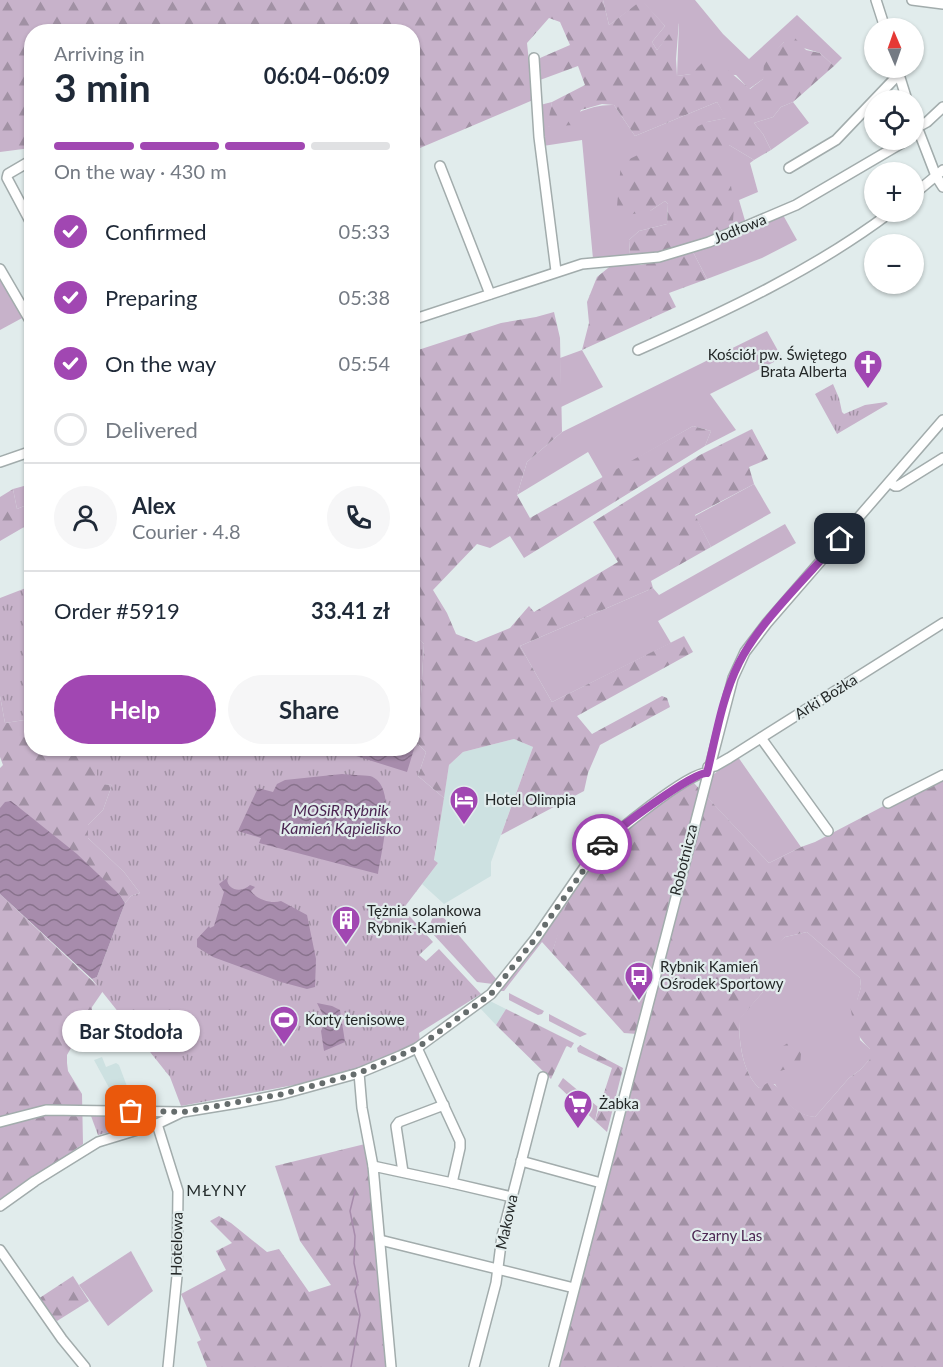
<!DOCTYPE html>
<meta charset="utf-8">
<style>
:root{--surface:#fff;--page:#f6f6f7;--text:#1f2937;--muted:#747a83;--line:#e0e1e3;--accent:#a147b2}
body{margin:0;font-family:Lato,sans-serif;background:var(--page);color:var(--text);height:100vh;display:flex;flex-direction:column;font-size:22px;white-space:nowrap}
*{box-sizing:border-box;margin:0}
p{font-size:20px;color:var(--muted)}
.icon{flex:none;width:33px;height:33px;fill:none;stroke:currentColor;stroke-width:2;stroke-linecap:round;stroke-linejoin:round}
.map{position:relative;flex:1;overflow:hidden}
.panel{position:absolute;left:24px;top:24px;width:396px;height:732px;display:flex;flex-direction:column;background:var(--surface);border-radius:24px;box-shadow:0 2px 4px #0004}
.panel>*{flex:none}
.needle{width:39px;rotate:358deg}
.controls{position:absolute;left:864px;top:18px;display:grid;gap:12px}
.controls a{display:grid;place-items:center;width:60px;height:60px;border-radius:50%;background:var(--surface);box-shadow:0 2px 4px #0004;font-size:30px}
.pin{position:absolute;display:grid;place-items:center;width:51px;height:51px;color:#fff;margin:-26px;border-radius:12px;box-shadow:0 3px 9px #0006}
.courier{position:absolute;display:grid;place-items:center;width:60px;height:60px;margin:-30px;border:4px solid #a147b2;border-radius:50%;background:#fff;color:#222;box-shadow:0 2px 8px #0007}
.bubble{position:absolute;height:42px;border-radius:21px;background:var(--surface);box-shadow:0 2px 4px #0004;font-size:20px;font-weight:700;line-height:42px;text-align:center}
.head em{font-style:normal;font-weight:700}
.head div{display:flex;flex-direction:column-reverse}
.head{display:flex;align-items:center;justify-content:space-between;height:102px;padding:0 30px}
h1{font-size:39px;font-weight:700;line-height:45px}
.bar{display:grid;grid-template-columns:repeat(4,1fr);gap:9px 6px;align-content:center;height:72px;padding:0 30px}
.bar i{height:8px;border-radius:4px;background:var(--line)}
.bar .on{background:var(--accent)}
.bar p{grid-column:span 4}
.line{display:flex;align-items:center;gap:15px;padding:0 30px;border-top:2px solid var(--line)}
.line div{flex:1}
.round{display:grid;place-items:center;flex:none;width:63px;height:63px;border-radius:32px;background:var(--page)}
ol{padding:0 30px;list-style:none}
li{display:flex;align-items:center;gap:18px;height:66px}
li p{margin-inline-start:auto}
li .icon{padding:6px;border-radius:50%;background:var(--accent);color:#fff;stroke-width:4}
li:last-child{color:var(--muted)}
li i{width:33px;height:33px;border:3px solid var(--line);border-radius:50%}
.button{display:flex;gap:12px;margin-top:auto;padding:12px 30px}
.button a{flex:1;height:69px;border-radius:36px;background:var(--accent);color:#fff;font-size:24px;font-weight:700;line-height:69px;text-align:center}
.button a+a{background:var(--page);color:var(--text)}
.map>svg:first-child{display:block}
.built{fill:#cde1e1}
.green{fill:#c7b2ca}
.forest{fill:url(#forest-firs);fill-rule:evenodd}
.park{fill:url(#park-tufts)}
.water{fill:url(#water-waves)}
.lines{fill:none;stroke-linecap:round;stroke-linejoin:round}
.stream{stroke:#a78cac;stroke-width:1.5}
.minor-casing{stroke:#a2acac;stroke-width:12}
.minor{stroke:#fff;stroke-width:9}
.done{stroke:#666d6d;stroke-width:6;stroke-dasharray:0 10.8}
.route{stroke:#a147b2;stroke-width:8}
.labels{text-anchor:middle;stroke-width:4.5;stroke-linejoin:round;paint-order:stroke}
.street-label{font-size:15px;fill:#242828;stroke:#e1ecec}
.poi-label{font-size:15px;fill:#242828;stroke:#e1ecec;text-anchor:start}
.park-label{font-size:15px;fill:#4c2753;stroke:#e1ecec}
.water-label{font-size:16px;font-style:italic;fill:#4c2753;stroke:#e1ecec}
.neighbourhood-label{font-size:16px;letter-spacing:1.5px;fill:#262e2e;stroke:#e1ecec}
</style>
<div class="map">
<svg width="943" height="1367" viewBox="0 0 943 1367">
<defs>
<pattern id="forest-firs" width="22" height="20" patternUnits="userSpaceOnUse" patternTransform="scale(1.5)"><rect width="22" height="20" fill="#c7b2ca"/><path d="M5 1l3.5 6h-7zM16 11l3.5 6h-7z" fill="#a191a4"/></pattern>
<pattern id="park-tufts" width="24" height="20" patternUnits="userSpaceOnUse" patternTransform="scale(1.5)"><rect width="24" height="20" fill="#c7b2ca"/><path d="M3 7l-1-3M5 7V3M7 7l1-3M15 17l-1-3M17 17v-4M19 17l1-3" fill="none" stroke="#a191a4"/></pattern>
<pattern id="water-waves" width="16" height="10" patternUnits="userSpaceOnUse" patternTransform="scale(1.5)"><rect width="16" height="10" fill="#a78cac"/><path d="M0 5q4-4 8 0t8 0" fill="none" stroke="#88728c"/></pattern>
</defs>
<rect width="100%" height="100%" fill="#e1ecec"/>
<g class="built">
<path d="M514,739L533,747L491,862V876L444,904L422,884L438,863L434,861L449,765L463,752Z"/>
<path d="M490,1001L506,1009L496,1025L480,1008Z"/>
<path d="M102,1057L106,1067L116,1063L119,1065L128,1089L131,1093H138L139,1097H146V1105L140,1106V1108H120L94,1060Z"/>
</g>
<g class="green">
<path d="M603,0H695L723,34L749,59L797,15L842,58L834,66L820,53L784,42L775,52L763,79L749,89L736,75L691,74L677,76L679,23L657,50L652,42L665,26L642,1L609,25Z"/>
<path d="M552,102L548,127C569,117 589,104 614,105L635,136L717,102L727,118L707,122L650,211L665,201L668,204L667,224L639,231L629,240L630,256L593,259L582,140L543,146L540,105Z"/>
<path d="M793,102L809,123L771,150L763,134L754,123L773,117L781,107Z"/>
<path d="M725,145H729L754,160L750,163L758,192L739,200L746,224L679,249Z"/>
<path d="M783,215L797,240L762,258L707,279L693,252Z"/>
<path d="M0,277L24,317L0,330Z"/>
<path d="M767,331L782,358L710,394L736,430L705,446L711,431L693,426L603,478L588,452L517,495L527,462L562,432Z"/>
<path d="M582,350L603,387L561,407L560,358Z"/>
<path d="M31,484V503L17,509L13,489Z"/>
<path d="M754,484L771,513L711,547L695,516Z"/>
<path d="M785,524L796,543L658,621L671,643L552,702L520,646L653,588L659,595Z"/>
<path d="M738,757L801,847L769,863L705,795L712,776L721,768L722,765Z"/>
<path d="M573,889L552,953L542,942L504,991H501L500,990Z"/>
<path d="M438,911L498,981L493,984L477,982L433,934C428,924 431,919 438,911Z"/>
<path d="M807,932L860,978L861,987L857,1001L860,1040L870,1049V1059L860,1070L849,1078L815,1117C794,1115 785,1101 775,1084L759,1088C742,1072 739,1041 739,1019L763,992L751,966L785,937Z"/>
<path d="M509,993L544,1011L542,1014L538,1015L509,1000Z"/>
<path d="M549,1014L587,1034L580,1037L549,1021Z"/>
<path d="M563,1078L598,1107L595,1121L558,1086Z"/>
<path d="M131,1251L153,1291L108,1326L79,1285Z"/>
</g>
<g class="forest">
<path d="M0,0H603L609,25L642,0L665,26L652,42L657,50L679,21L676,59L677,76L691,74L710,55L750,89L763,79L764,62L784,42L794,37L806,50L820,53L834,66L793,102L781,107L773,117L754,123L763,134L771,150L754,160L729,145H725L734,206L733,221C705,244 667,256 630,256L629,240L639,231L667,224L668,204L665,201L650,211L616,217L621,163L707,122L726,118L717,102L635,136L614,105L602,104L581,110L573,125L547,127L552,102L585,85L578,66L540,80V58L570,45L560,22L549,18L527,43L533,100L413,151L412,32L379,31L374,27L367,32H32L31,148L0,152Z"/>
<path d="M693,252L707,279L669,293L676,307L582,350L589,323L587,302L597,277L613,264L641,265Z"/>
<path d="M554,312L560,338L562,432L527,462L517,495L530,518L693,426L711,431L705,446L524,558L510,536L490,548L477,544L433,590L447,613L456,634L476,642L510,628L529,606L534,612L618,562L593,522L700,455L752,429L768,459L749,467L754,484L695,515L711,547L651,581L653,588L520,646L552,702L684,636L693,652L577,716L592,734L662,696L667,698L670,707L600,745L588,773L584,791L501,835L533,747L514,739L463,752L449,765L444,798L418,776L426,752L418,744L424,644L412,633V352L501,323L536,317Z"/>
<path d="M13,489L17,509L31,503V523L0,541V497Z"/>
<path d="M0,696L5,723L31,719L32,748L97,749V783L112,785L103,810L88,825V838L124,872L140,893L131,896L125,903L120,895L109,886L0,808V768L3,765L0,757Z"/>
<path d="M941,776L943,780V1367H556L637,1034L624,1033L552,953C559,932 563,907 574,887C599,842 651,811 693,782L769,863L801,847L815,842ZM807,932L860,978L861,987L857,1000L850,1005C853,1023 856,1036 870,1049V1059L860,1070L849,1078L815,1117C783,1113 786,1087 769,1082L759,1088C742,1072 739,1041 739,1020L763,992L755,968L785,937Z"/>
<path d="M0,894L103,991L92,1007V1011L67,1055V1063L68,1071L82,1094L83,1144L0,1202Z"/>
<path d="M506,1009L574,1043L571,1048L567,1046L566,1047L551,1079L496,1025Z"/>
<path d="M793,1040L802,1043L800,1065L780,1071L775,1068C772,1053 780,1047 793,1040Z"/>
<path d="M580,1045L623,1068L607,1132L595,1121L612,1068L578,1052L577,1048Z"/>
<path d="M365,1144L370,1167L388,1367H207L197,1342L201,1340L181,1294L226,1270L216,1251L232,1243L210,1221L219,1216L231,1223L267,1252L279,1249L309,1292L331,1285L300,1241L275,1166Z"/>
<path d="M73,1276L89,1301L57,1321L38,1299Z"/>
</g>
<g class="park">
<path d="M833,384L839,398L842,412L844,414L865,405L886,402L888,404L837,434L815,394Z"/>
<path d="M31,586V719L5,723L0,696V598Z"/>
<path d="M413,633L424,644L418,744L426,752L418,776L444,798L434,860L438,863L403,909L433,942L419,955L426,961L439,949L481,994L419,1033L420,1042L370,1066L321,1080L181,1106L170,1077L92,979L97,977L125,903L131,896L140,893L124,872L88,838V825L103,810L112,785L97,784V749L412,748Z"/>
<path d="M92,1114H123L122,1129L98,1135L91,1116Z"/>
</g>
<g class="water">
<path d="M413,730L418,736L407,772L337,750V748H412Z"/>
<path d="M342,774C348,775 364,775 370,776C399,785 381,852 378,874L259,843L261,838L238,831L258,788L273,792L277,784L285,780Z"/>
<path d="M11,801L77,854L120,895L125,903L97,977L92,979L0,894V808L5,802Z"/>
<path d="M227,878C227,891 242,893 250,885L255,887L251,891C257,900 272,904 281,901L307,915L316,959L315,987L307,989L281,982L213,957L197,947V939L209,926L210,928L214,926L224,892L219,884Z"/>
<path d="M317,1003L332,1006L340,1010L345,1042L324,1051L321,1031L325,1022L319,1018L323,1015Z"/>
</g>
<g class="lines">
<path class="stream" d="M351,1367L360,1315L355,1291L358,1282L354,1263L355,1236L350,1211L355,1191"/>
<g class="minor-casing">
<g id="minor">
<path d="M876,0L885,28"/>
<path d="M912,0L943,4"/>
<path d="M534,58L539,137L556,271"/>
<path d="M897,68L907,100"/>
<path d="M914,119L936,176L943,187"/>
<path d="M916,128L927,122L943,107"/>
<path d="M32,160L8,174L7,178L32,225"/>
<path d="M440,166L490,294"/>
<path d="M789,168L836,140L899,74"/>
<path d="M914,194L943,170"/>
<path d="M0,269L32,324"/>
<path d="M412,320L582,264L659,257L709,242L796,205L907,140"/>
<path d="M638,350C726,311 814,270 891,212"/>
<path d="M0,462L32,451"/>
<path d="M890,483L895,486H898L943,458"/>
<path d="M761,738L828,831"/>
<path d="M708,767L715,766L729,758L943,623"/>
<path d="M888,803L943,775"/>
<path d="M359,1073L362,1108L373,1166"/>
<path d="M0,1122L46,1110L183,1112L238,1103L283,1094L359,1073L400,1056L417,1048L491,994L535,939L595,852C609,837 691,770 707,773"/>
<path d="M157,1124L178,1191L177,1276L168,1367"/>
<path d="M521,1161L601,1183"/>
<path d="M403,1172L396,1126L399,1122L444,1105"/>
<path d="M452,1183L512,1197"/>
<path d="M0,1206L35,1181L98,1142L157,1124L180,1113"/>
<path d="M380,1240L574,1288"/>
<path d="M0,1250L62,1339L85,1367"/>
<path d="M391,1367L373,1166L452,1183L460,1148V1141L417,1048"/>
<path d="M474,1367L496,1283L502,1236L543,1077"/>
<path d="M554,1367L733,678L745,652L767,623L943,420"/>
</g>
</g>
<use href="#minor" class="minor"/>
</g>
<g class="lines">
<path class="done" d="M131,1111L183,1112L283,1094L359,1073L417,1048L491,994L535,939L602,844"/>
<path class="route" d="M602,844C614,831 694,771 707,773C716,736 722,697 739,663C760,621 809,575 840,539"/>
</g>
<defs>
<g id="church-pin" transform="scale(1.5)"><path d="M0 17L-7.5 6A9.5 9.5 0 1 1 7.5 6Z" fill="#a147b2" stroke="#e1ecec"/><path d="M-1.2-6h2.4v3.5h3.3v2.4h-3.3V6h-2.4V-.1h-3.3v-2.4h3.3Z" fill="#fff"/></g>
<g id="hotel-pin" transform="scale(1.5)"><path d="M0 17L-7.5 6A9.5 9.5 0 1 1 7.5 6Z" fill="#a147b2" stroke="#e1ecec"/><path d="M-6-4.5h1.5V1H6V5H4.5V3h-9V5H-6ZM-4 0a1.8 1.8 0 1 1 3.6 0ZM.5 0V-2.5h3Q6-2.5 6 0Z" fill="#fff"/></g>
<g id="building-pin" transform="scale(1.5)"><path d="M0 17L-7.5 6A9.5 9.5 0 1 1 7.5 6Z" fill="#a147b2" stroke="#e1ecec"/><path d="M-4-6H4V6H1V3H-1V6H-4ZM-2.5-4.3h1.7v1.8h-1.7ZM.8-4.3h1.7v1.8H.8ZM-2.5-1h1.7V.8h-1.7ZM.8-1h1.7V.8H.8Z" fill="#fff"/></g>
<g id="bus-pin" transform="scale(1.5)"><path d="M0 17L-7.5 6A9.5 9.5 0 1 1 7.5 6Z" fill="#a147b2" stroke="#e1ecec"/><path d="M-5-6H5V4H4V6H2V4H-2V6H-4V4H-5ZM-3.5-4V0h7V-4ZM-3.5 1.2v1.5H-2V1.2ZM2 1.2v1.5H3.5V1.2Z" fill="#fff"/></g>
<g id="stadium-pin" transform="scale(1.5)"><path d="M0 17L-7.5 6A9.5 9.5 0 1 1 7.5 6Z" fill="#a147b2" stroke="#e1ecec"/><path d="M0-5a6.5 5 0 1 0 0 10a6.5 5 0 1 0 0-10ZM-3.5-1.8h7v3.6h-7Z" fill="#fff"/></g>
<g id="supermarket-pin" transform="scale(1.5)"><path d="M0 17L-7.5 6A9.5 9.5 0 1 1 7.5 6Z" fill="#a147b2" stroke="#e1ecec"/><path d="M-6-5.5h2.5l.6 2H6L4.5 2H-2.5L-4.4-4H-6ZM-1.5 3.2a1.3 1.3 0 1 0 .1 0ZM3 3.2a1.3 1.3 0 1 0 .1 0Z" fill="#fff"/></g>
</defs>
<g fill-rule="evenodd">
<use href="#church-pin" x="868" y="364"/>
<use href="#hotel-pin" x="464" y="800"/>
<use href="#building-pin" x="346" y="920"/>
<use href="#bus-pin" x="639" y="976"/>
<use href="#stadium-pin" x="284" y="1020"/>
<use href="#supermarket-pin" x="578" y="1104"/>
</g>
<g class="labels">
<g class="street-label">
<text transform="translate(740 229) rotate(-22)" y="5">Jodłowa</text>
<text transform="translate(826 697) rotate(-32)" y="5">Arki Bożka</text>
<text transform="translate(684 860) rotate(-76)" y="5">Robotnicza</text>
<text transform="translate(507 1222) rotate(-78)" y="5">Makowa</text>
<text transform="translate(177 1244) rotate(-89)" y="5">Hotelowa</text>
</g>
<g class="poi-label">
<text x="847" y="360" text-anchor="end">Kościół pw. Świętego<tspan x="847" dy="17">Brata Alberta</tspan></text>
<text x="485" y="805">Hotel Olimpia</text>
<text x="367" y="916">Tężnia solankowa<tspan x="367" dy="17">Rybnik-Kamień</tspan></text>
<text x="660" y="972">Rybnik Kamień<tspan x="660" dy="17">Ośrodek Sportowy</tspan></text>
<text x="305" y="1025">Korty tenisowe</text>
<text x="599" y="1109">Żabka</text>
</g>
<g class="park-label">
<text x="727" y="1241">Czarny Las</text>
</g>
<g class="water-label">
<text x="341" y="816">MOSiR Rybnik<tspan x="341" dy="18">Kamień Kąpielisko</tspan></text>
</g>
<g class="neighbourhood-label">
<text x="217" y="1196">MŁYNY</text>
</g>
</g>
</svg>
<div class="controls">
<a><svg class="needle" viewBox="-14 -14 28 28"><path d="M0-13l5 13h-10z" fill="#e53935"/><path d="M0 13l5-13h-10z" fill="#747a83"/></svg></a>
<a><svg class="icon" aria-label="locate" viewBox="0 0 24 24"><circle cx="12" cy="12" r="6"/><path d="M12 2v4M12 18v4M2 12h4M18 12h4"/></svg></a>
<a>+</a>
<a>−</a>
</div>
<div class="pin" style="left:131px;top:1111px;background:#ea580c"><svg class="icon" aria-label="bag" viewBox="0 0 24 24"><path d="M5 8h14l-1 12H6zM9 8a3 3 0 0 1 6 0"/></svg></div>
<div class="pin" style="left:840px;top:539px;background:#1f2937"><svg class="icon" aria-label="home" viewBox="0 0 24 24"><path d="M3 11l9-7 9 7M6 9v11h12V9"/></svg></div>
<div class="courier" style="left:602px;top:844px"><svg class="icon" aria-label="car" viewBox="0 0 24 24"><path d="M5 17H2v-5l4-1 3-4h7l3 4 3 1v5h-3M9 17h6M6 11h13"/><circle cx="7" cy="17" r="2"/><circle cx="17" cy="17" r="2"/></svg></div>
<div class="bubble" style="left:62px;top:1010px;width:138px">Bar Stodoła</div>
<section class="panel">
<div class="head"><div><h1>3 min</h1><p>Arriving in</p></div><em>06:04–06:09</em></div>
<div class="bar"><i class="on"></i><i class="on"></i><i class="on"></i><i></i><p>On the way · 430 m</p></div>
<ol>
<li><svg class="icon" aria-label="check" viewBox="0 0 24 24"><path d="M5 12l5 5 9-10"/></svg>Confirmed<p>05:33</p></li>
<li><svg class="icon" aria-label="check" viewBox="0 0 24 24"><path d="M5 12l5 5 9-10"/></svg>Preparing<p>05:38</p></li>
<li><svg class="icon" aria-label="check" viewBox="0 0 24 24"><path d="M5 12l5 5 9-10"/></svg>On the way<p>05:54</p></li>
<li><i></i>Delivered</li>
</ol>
<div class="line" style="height:108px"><a class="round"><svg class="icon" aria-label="person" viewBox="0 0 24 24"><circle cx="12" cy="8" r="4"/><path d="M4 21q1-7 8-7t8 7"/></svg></a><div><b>Alex</b><p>Courier · 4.8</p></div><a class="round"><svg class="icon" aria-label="phone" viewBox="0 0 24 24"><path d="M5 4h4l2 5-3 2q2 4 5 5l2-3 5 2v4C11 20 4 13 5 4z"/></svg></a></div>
<div class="line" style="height:78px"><div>Order #5919</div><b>33.41 zł</b></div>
<div class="button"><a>Help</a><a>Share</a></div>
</section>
</div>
